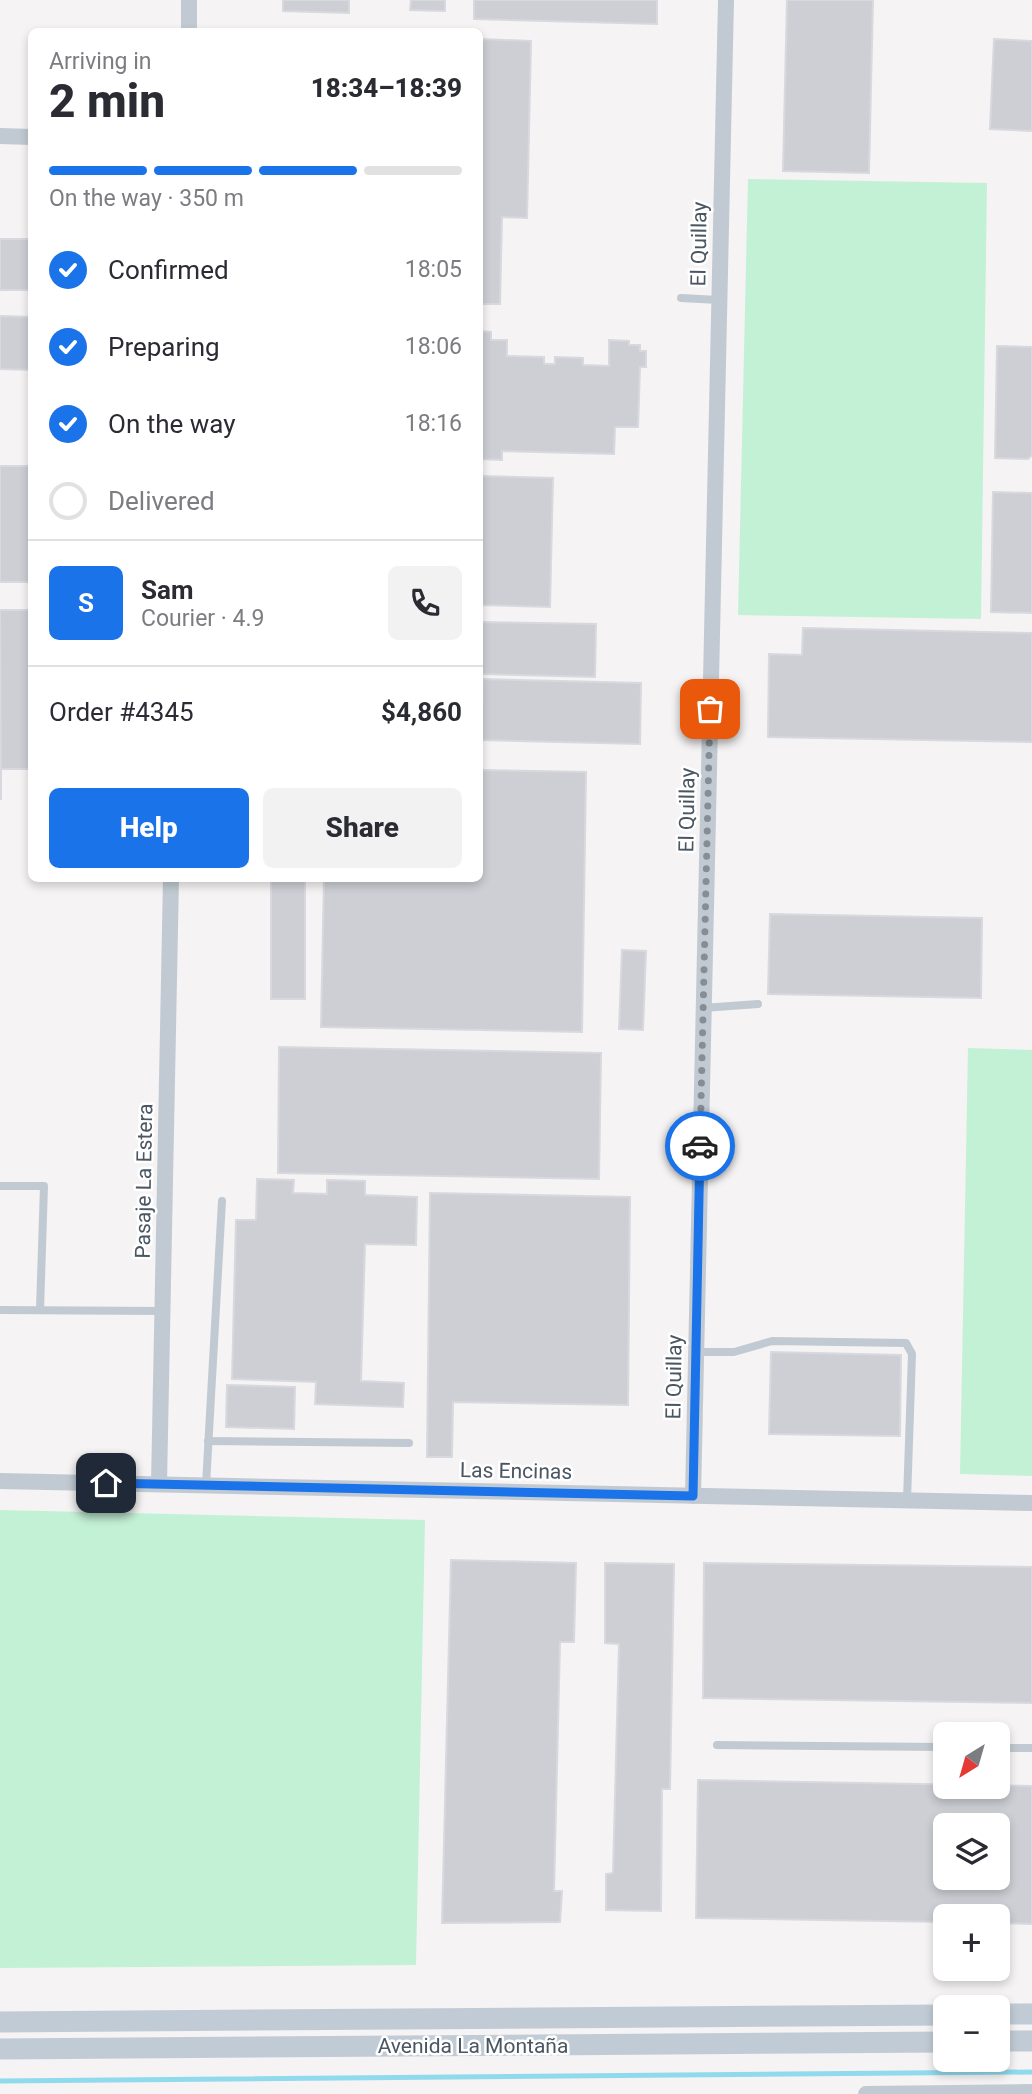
<!DOCTYPE html>
<meta charset="utf-8">
<style>
:root{--surface:#fff;--page:#f2f2f3;--text:#2b2b33;--muted:#7c7c81;--line:#e1e1e2;--accent:#1a73e8}
body{margin:0;font-family:Roboto,sans-serif;background:var(--page);color:var(--text);height:100vh;display:flex;flex-direction:column;font-size:26px;white-space:nowrap}
*{box-sizing:border-box;margin:0}
p{font-size:23px;color:var(--muted)}
.icon{flex:none;width:38px;height:38px;fill:none;stroke:currentColor;stroke-width:2;stroke-linecap:round;stroke-linejoin:round}
.map{position:relative;flex:1;overflow:hidden}
.sheet{position:absolute;left:28px;top:28px;width:455px;height:854px;display:flex;flex-direction:column;background:var(--surface);border-radius:10px;box-shadow:0 4px 10px #0003}
.sheet>*{flex:none}
.needle{width:46px;rotate:217deg}
.buttons{position:absolute;left:933px;top:1722px;display:grid;gap:14px}
.buttons a{display:grid;place-items:center;width:77px;height:77px;border-radius:10px;background:var(--surface);box-shadow:0 4px 10px #0003;font-size:35px}
.pin{position:absolute;display:grid;place-items:center;width:60px;height:60px;color:#fff;margin:-30px;border-radius:14px;box-shadow:0 4px 10px #0006}
.courier{position:absolute;display:grid;place-items:center;width:70px;height:70px;margin:-35px;border:5px solid #1a73e8;border-radius:50%;background:#fff;color:#222;box-shadow:0 2px 9px #0007}
.summary em{font-style:normal;font-weight:800}
.summary div{display:flex;flex-direction:column-reverse}
.summary{display:flex;align-items:center;justify-content:space-between;height:119px;padding:0 21px}
h1{font-size:46px;font-weight:800;line-height:52px}
.bar{display:grid;grid-template-columns:repeat(4,1fr);gap:10px 7px;align-content:center;height:84px;padding:0 21px}
.bar i{height:9px;border-radius:5px;background:var(--line)}
.bar .active{background:var(--accent)}
.bar p{grid-column:span 4}
.line{display:flex;align-items:center;gap:18px;padding:0 21px;border-top:2px solid var(--line)}
.line div{flex:1}
.round{display:grid;place-items:center;flex:none;width:74px;height:74px;border-radius:10px;background:var(--page)}
ol{padding:0 21px;list-style:none}
li{display:flex;align-items:center;gap:21px;height:77px}
li p{margin-inline-start:auto}
li .icon{padding:7px;border-radius:50%;background:var(--accent);color:#fff;stroke-width:4}
li:last-child{color:var(--muted)}
li i{width:38px;height:38px;border:4px solid var(--line);border-radius:50%}
.primary-button{display:flex;gap:14px;margin-top:auto;padding:14px 21px}
.primary-button a{flex:1;height:80px;border-radius:10px;background:var(--accent);color:#fff;font-size:28px;font-weight:800;line-height:80px;text-align:center}
.primary-button a+a{background:var(--page);color:var(--text)}
.map>svg:first-child{display:block}
.green{fill:#c3f1d5}
.lines{fill:none;stroke-linecap:round;stroke-linejoin:round}
.stream{stroke:#90daee;stroke-width:5}
.building{fill:#cdcfd5;stroke:#d7d9de;stroke-width:2;fill-rule:evenodd}
.service{stroke:#c1cad2;stroke-width:8}
.minor{stroke:#c1cad2;stroke-width:16}
.secondary{stroke:#c1cbd6;stroke-width:21}
.done{stroke:#868d94;stroke-width:7;stroke-dasharray:0 12.6}
.route{stroke:#1a73e8;stroke-width:9}
.labels{text-anchor:middle;stroke-width:5;stroke-linejoin:round;paint-order:stroke}
.street-label{font-size:21px;fill:#4a5661;stroke:#fff}
</style>
<div class="map">
<svg width="1032" height="2094" viewBox="0 0 1032 2094">
<rect width="100%" height="100%" fill="#f5f3f3"/>
<g class="green">
<path d="M748,179L987,183L981,619L738,615Z"/>
<path d="M968,1048L1032,1050V1476L960,1474Z"/>
<path d="M0,1510L425,1520L416,1965L0,1968Z"/>
</g>
<g class="lines">
<path class="stream" d="M0,2081L1032,2072"/>
</g>
<g class="building">
<path d="M283,0H349V13L283,11Z"/>
<path d="M411,0H445V11L410,10Z"/>
<path d="M474,0H657V24L474,19Z"/>
<path d="M787,0H873L869,173L783,171Z"/>
<path d="M480,39L531,41L527,218L502,217L500,304H480Z"/>
<path d="M994,39L1032,41V131L990,129Z"/>
<rect x="0" y="239" width="32" height="51"/>
<path d="M0,316L32,317V370L0,369Z"/>
<path d="M480,331L491,332V340H507V356L544,357V364H555V357L583,358V365L609,366V340L629,341V345H640V351H646V367H640L638,427H615L614,454L502,451V460L480,459Z"/>
<path d="M997,346L1032,347V455L1028,459L995,458Z"/>
<rect x="0" y="466" width="32" height="116"/>
<path d="M480,476L553,478L550,607L482,605Z"/>
<path d="M993,492L1032,493V613L991,612Z"/>
<path d="M0,610H32V769H1V800Z"/>
<path d="M480,622L596,624L595,677L480,674Z"/>
<path d="M803,628L1032,633V742L768,737L769,654L802,655Z"/>
<path d="M483,679L641,683L640,744L481,740Z"/>
<path d="M480,770L586,772L582,1032L321,1027L324,878H480Z"/>
<rect x="271" y="878" width="34" height="121"/>
<path d="M770,914L982,918L981,998L768,994Z"/>
<path d="M622,950L646,951L643,1030L619,1029Z"/>
<path d="M279,1047L601,1053L599,1179L278,1173Z"/>
<path d="M257,1179L294,1180L293,1193L327,1194V1180L365,1181V1195L417,1197L416,1245L365,1244L361,1381L404,1383L403,1407L315,1404L316,1382L232,1379L236,1220H256Z"/>
<path d="M430,1193L630,1197L628,1405L453,1402L452,1457H427Z"/>
<path d="M771,1352L901,1355L900,1436L769,1434Z"/>
<path d="M227,1385L295,1387L294,1429L226,1427Z"/>
<path d="M451,1560L576,1563L574,1642H560L554,1891H562L560,1922L442,1923Z"/>
<path d="M605,1563L674,1564L670,1789H662L661,1911L606,1910V1874L613,1873L619,1644L605,1643Z"/>
<path d="M704,1563L1032,1567V1703L703,1698Z"/>
<path d="M698,1780L1032,1786V1924L998,1923V1916H945V1922L696,1918ZM945,1825H998V1878H945Z"/>
</g>
<g class="lines">
<g class="service">
<path d="M681,298L719,300"/>
<path d="M703,1008L758,1004"/>
<path d="M0,1186H44L40,1310"/>
<path d="M0,1310L162,1311"/>
<path d="M696,1352H734L772,1341L906,1343L912,1354L907,1500"/>
<path d="M208,1441L409,1443"/>
<path d="M206,1485L222,1201"/>
<path d="M717,1745L945,1747"/>
<path d="M998,1748H1032"/>
</g>
<g class="minor">
<path d="M189,32V0"/>
<path d="M0,136L32,137"/>
<path d="M0,1481L1032,1503"/>
<path d="M159,1484L171,878"/>
<path d="M693,1496L726,0"/>
<path d="M866,2094L1032,2092"/>
</g>
<g class="secondary">
<path d="M998,2014H1032"/>
<path d="M0,2022L945,2015"/>
<path d="M998,2041H1032"/>
<path d="M0,2049L945,2042"/>
</g>
</g>
<g class="lines">
<path class="done" d="M700,1146L710,709"/>
<path class="route" d="M106,1483L693,1496L700,1146"/>
</g>
<g class="labels">
<g class="street-label">
<text transform="translate(699 244) rotate(-89)" y="7">El Quillay</text>
<text transform="translate(687 810) rotate(-89)" y="7">El Quillay</text>
<text transform="translate(144 1181) rotate(-89)" y="7">Pasaje La Estera</text>
<text transform="translate(674 1377) rotate(-89)" y="7">El Quillay</text>
<text transform="translate(516 1471) rotate(1)" y="7">Las Encinas</text>
<text x="473" y="2053">Avenida La Montaña</text>
</g>
</g>
</svg>
<div class="buttons">
<a><svg class="needle" viewBox="-14 -14 28 28"><path d="M0-13l5 13h-10z" fill="#e53935"/><path d="M0 13l5-13h-10z" fill="#7c7c81"/></svg></a>
<a><svg class="icon" aria-label="layers" viewBox="0 0 24 24"><path d="M12 4l9 5-9 5-9-5zM3 14l9 5 9-5"/></svg></a>
<a>+</a>
<a>−</a>
</div>
<div class="pin" style="left:710px;top:709px;background:#ea580c"><svg class="icon" aria-label="bag" viewBox="0 0 24 24"><path d="M5 8h14l-1 12H6zM9 8a3 3 0 0 1 6 0"/></svg></div>
<div class="pin" style="left:106px;top:1483px;background:#1f2937"><svg class="icon" aria-label="home" viewBox="0 0 24 24"><path d="M3 11l9-7 9 7M6 9v11h12V9"/></svg></div>
<div class="courier" style="left:700px;top:1146px"><svg class="icon" aria-label="car" viewBox="0 0 24 24"><path d="M5 17H2v-5l4-1 3-4h7l3 4 3 1v5h-3M9 17h6M6 11h13"/><circle cx="7" cy="17" r="2"/><circle cx="17" cy="17" r="2"/></svg></div>
<section class="sheet">
<div class="summary"><div><h1>2 min</h1><p>Arriving in</p></div><em>18:34–18:39</em></div>
<div class="bar"><i class="active"></i><i class="active"></i><i class="active"></i><i></i><p>On the way · 350 m</p></div>
<ol>
<li><svg class="icon" aria-label="check" viewBox="0 0 24 24"><path d="M5 12l5 5 9-10"/></svg>Confirmed<p>18:05</p></li>
<li><svg class="icon" aria-label="check" viewBox="0 0 24 24"><path d="M5 12l5 5 9-10"/></svg>Preparing<p>18:06</p></li>
<li><svg class="icon" aria-label="check" viewBox="0 0 24 24"><path d="M5 12l5 5 9-10"/></svg>On the way<p>18:16</p></li>
<li><i></i>Delivered</li>
</ol>
<div class="line" style="height:126px"><b class="round" style="background:var(--accent);color:#fff">S</b><div><b>Sam</b><p>Courier · 4.9</p></div><a class="round"><svg class="icon" aria-label="phone" viewBox="0 0 24 24"><path d="M5 4h4l2 5-3 2q2 4 5 5l2-3 5 2v4C11 20 4 13 5 4z"/></svg></a></div>
<div class="line" style="height:91px"><div>Order #4345</div><b>$4,860</b></div>
<div class="primary-button"><a>Help</a><a>Share</a></div>
</section>
</div>
